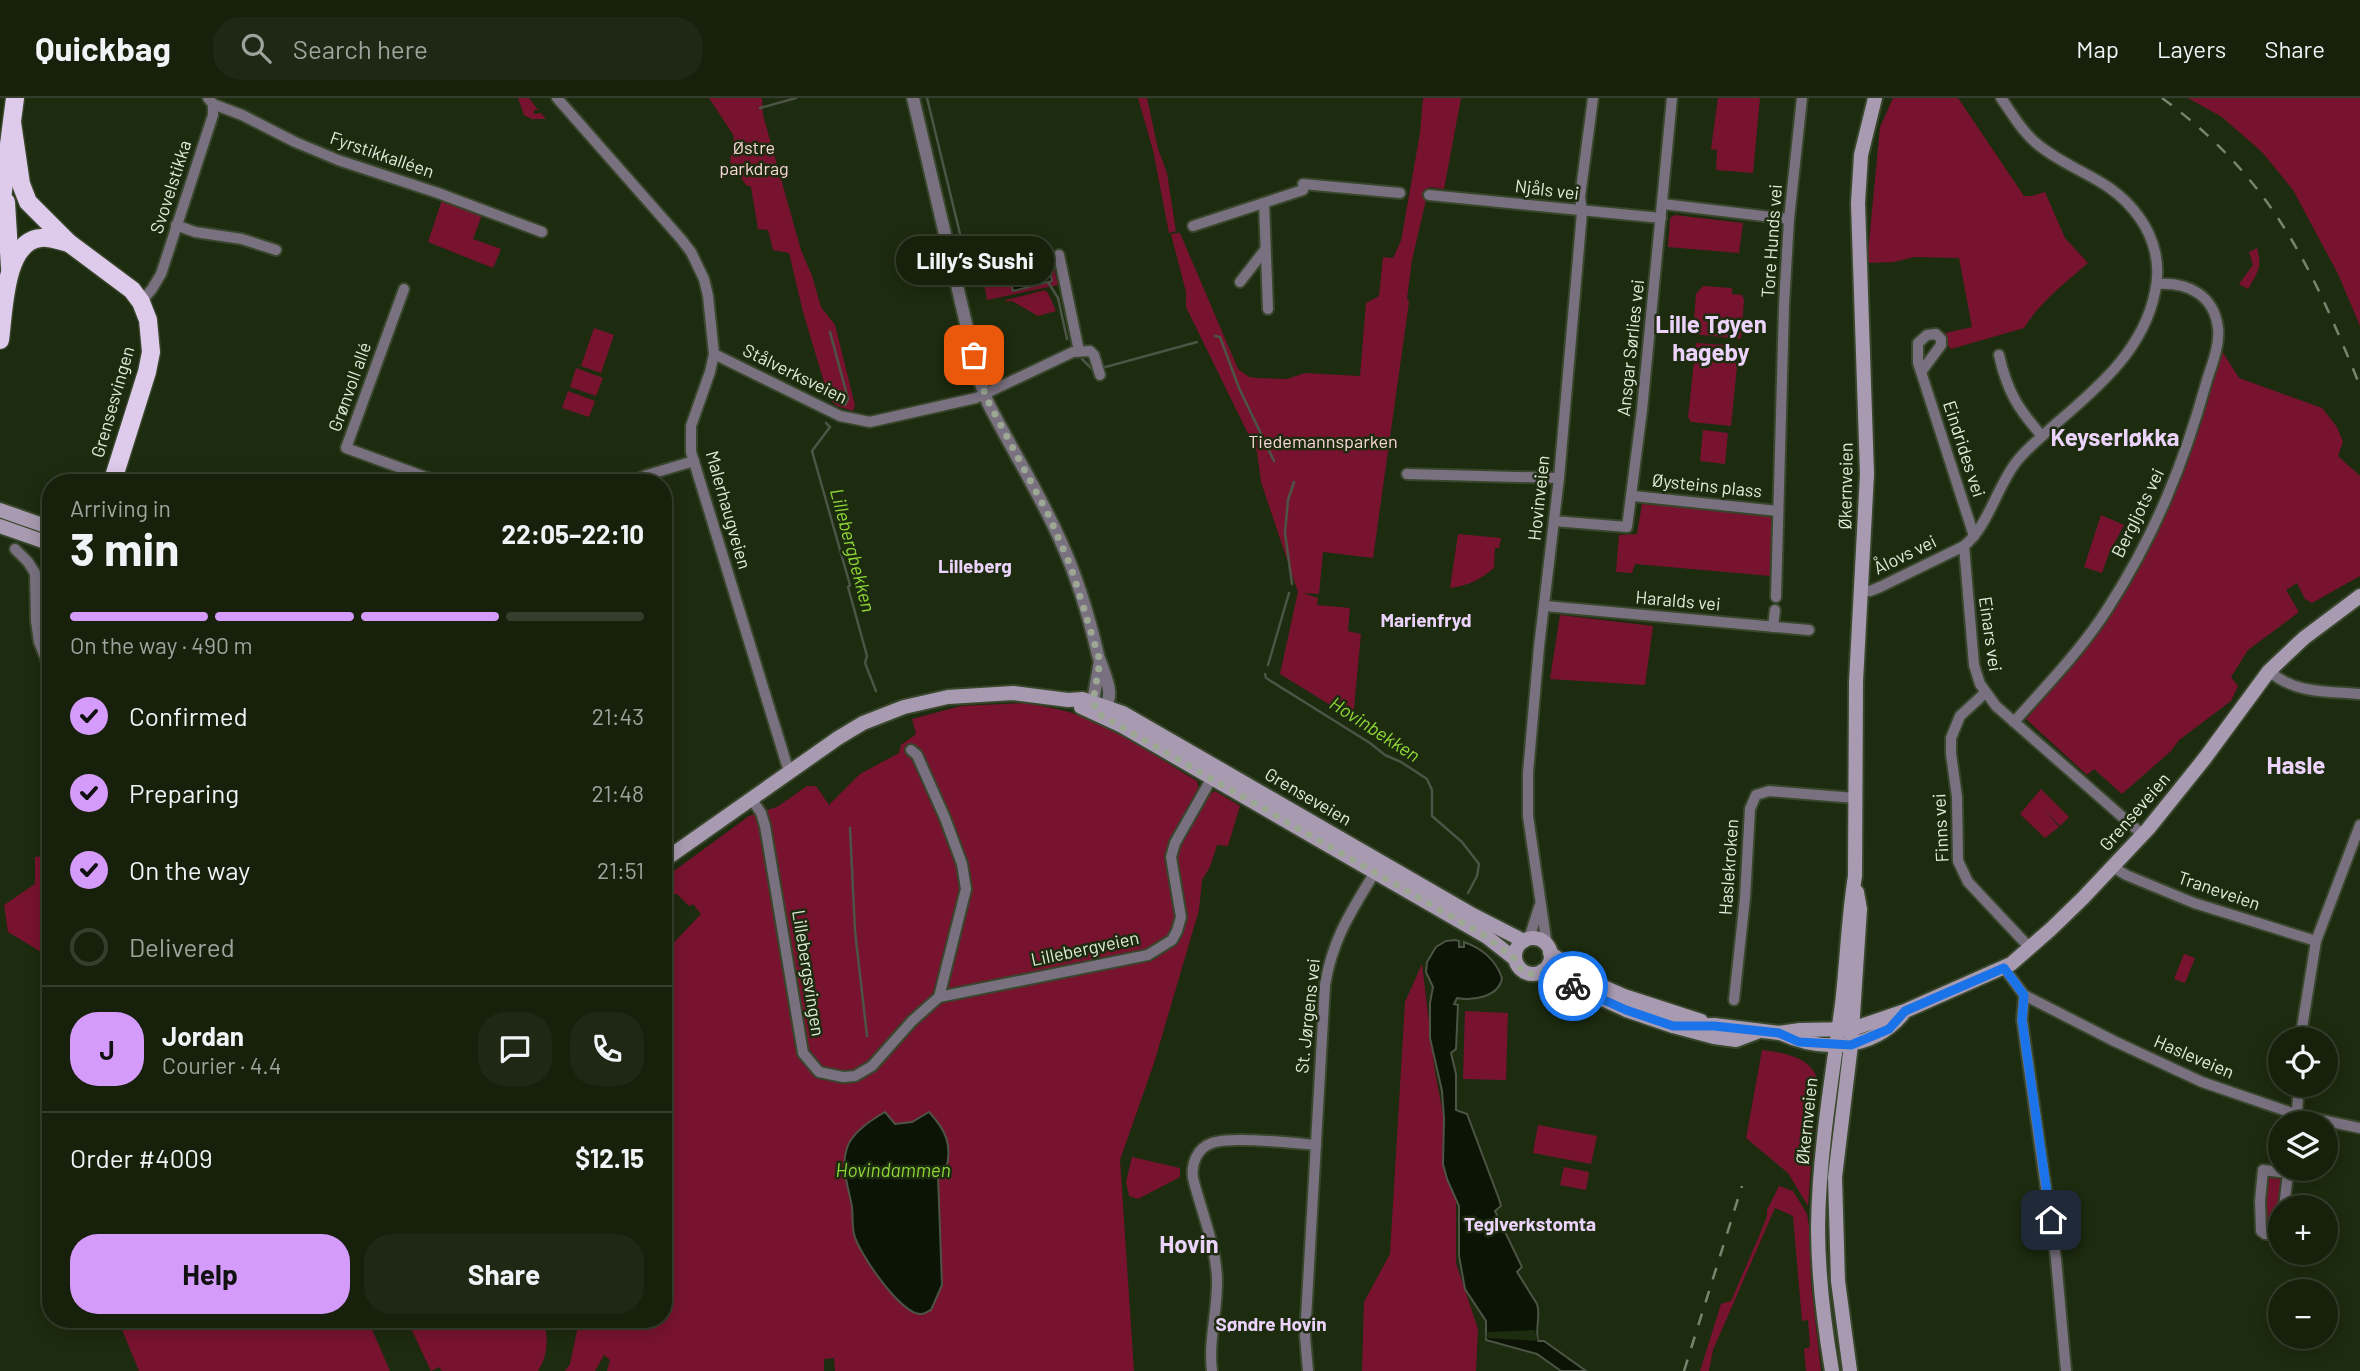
<!DOCTYPE html>
<meta charset="utf-8">
<style>
:root{--surface:#16200b;--page:#1f2814;--text:#f1f3f6;--muted:#9ea39d;--line:#353e2c;--accent:#d59bfa}
body{margin:0;font-family:Barlow,sans-serif;background:var(--page);color:var(--text);height:100vh;display:flex;flex-direction:column;font-size:26px;white-space:nowrap}
*{box-sizing:border-box;margin:0}
p{font-size:23px;color:var(--muted)}
.icon{flex:none;width:38px;height:38px;fill:none;stroke:currentColor;stroke-width:2;stroke-linecap:round;stroke-linejoin:round}
.map{position:relative;flex:1;overflow:hidden}
.side{position:absolute;left:42px;top:376px;width:630px;height:854px;display:flex;flex-direction:column;background:var(--surface);border-radius:28px;box-shadow:0 4px 18px #0003,0 0 0 2px var(--line)}
.side>*{flex:none}
.fabs{position:absolute;left:2268px;top:929px;display:grid;gap:14px}
.fabs a{display:grid;place-items:center;width:70px;height:70px;border-radius:50%;background:var(--surface);box-shadow:0 4px 18px #0003,0 0 0 2px var(--line);font-size:35px}
.pin{position:absolute;display:grid;place-items:center;width:60px;height:60px;color:#fff;margin:-30px;border-radius:14px;box-shadow:0 4px 10px #0006}
.courier{position:absolute;display:grid;place-items:center;width:70px;height:70px;margin:-35px;border:5px solid #1a73e8;border-radius:50%;background:#fff;color:#222;box-shadow:0 2px 9px #0007}
.bubble{position:absolute;height:49px;border-radius:24px;background:var(--surface);box-shadow:0 4px 18px #0003,0 0 0 2px var(--line);font-size:23px;font-weight:700;line-height:49px;text-align:center}
.head em{font-style:normal;font-weight:700}
.head div{display:flex;flex-direction:column-reverse}
.head{display:flex;align-items:center;justify-content:space-between;height:119px;padding:0 28px}
h1{font-size:46px;font-weight:700;line-height:52px}
.bar{display:grid;grid-template-columns:repeat(4,1fr);gap:10px 7px;align-content:center;height:84px;padding:0 28px}
.bar i{height:9px;border-radius:5px;background:var(--line)}
.bar .selected{background:var(--accent)}
.bar p{grid-column:span 4}
.line{display:flex;align-items:center;gap:18px;padding:0 28px;border-top:2px solid var(--line)}
.line div{flex:1}
.round{display:grid;place-items:center;flex:none;width:74px;height:74px;border-radius:28px;background:var(--page)}
ol{padding:0 28px;list-style:none}
li{display:flex;align-items:center;gap:21px;height:77px}
li p{margin-inline-start:auto}
li .icon{padding:7px;border-radius:50%;background:var(--accent);color:#111;stroke-width:4}
li:last-child{color:var(--muted)}
li i{width:38px;height:38px;border:4px solid var(--line);border-radius:50%}
.button{display:flex;gap:14px;margin-top:auto;padding:14px 28px}
.button a{flex:1;height:80px;border-radius:28px;background:var(--accent);color:#111;font-size:28px;font-weight:700;line-height:80px;text-align:center}
.button a+a{background:var(--page);color:var(--text)}
header{display:flex;align-items:center;gap:42px;box-sizing:border-box;height:98px;padding:0 35px;background:var(--surface);border-bottom:2px solid var(--line)}
header strong{font-size:33px}
nav{display:flex;gap:38px;margin-inline-start:auto;font-size:24px}
.search{width:490px;height:63px;background:var(--page);display:flex;align-items:center;gap:18px;box-sizing:border-box;padding:0 24px;border-radius:28px;color:var(--muted);font-size:26px}
.map>svg:first-child{display:block}
.green{fill:#78132f}
.water{fill:#0c1405;stroke:#4c5445;stroke-width:2}
.pier{fill:#1d2b0f}
.lines{fill:none;stroke-linecap:round;stroke-linejoin:round}
.stream{stroke:#4c5445;stroke-width:2.5}
.minor-casing{stroke:#38462b;stroke-width:14}
.tertiary-casing{stroke:#38462b;stroke-width:16}
.secondary-casing{stroke:#38462b;stroke-width:18}
.trunk-casing{stroke:#38462b;stroke-width:21}
.minor{stroke:#79717f;stroke-width:10}
.tertiary{stroke:#79717f;stroke-width:12}
.secondary{stroke:#a89bb1;stroke-width:14}
.trunk{stroke:#decbeb;stroke-width:18}
.rail{stroke:#78846d;stroke-width:2.5;stroke-dasharray:12 12;stroke-linecap:butt}
.done{stroke:#9ca893;stroke-width:7;stroke-dasharray:0 12.6}
.route{stroke:#1a73e8;stroke-width:9}
.labels{text-anchor:middle;stroke-width:5;stroke-linejoin:round;paint-order:stroke}
.park-label{font-size:18px;fill:#f9d5d9;stroke:#1d2b0f}
.street-label{font-size:18px;fill:#e1ebda;stroke:#1d2b0f}
.water-label{font-size:19px;font-style:italic;fill:#8fd838;stroke:#1d2b0f}
.neighbourhood-label{font-size:19px;font-weight:bold;fill:#ebd3fb;stroke:#1d2b0f}
.district-label{font-size:24px;font-weight:bold;fill:#ebd3fb;stroke:#1d2b0f}
</style>
<header>
<strong>Quickbag</strong>
<div class="search"><svg class="icon" aria-label="search" viewBox="0 0 24 24"><circle cx="10" cy="10" r="6"/><path d="M15 15l6 6"/></svg>Search here</div>
<nav><a>Map</a><a>Layers</a><a>Share</a></nav>
</header>
<div class="map">
<svg width="2360" height="1273" viewBox="0 0 2360 1273">
<rect width="100%" height="100%" fill="#1d2b0f"/>
<g class="green">
<path d="M518,0H529L538,12H534V16L541,15L546,21H532L524,17Z"/>
<path d="M709,0H762L763,17L801,152L812,178L821,209L835,227L855,307L853,313L837,308L829,301L803,214L789,155L773,152L768,132L758,131L751,89L746,87L730,64L734,38Z"/>
<path d="M1138,0H1147L1158,51L1167,75L1176,133L1169,135L1153,52Z"/>
<path d="M1423,0H1461L1444,91L1429,89L1412,162L1407,200L1409,204L1373,460L1323,454L1319,496L1303,495L1318,500L1317,507L1350,510L1348,533L1361,536L1353,621L1280,576L1298,494L1261,384L1257,354L1186,209V194L1171,136L1180,135L1238,271L1249,279L1257,280L1287,281L1305,275L1360,278L1366,205L1379,198L1383,159L1393,160L1401,143L1420,35Z"/>
<path d="M1718,0H1760L1753,75L1716,72L1717,52L1711,51Z"/>
<path d="M1893,0H1958L2024,98H2032L2045,94L2065,140L2088,165C2065,185 2040,204 2024,230L1951,251L1948,247L1946,235L1972,229L1959,160L1914,159L1894,164L1867,165L1880,29Z"/>
<path d="M2188,0H2360V228L2338,176L2293,92L2262,54L2222,19Z"/>
<path d="M442,102L482,117L473,141L501,151L493,170L428,144Z"/>
<path d="M1675,117L1743,125L1739,155L1668,149L1670,120Z"/>
<path d="M2257,150C2263,169 2257,175 2248,191L2239,186L2253,167L2249,154Z"/>
<path d="M1050,153L1058,187L987,202L981,168Z"/>
<path d="M1703,188L1732,190V196L1742,197L1744,202L1741,241L1693,236L1696,196Z"/>
<path d="M1045,192L1048,195L1056,213L1038,218L1012,203L1007,204L1006,202Z"/>
<path d="M594,230L614,237L601,275L581,268Z"/>
<path d="M1696,245L1739,248L1731,328L1691,324L1688,319Z"/>
<path d="M2222,253L2239,280L2322,310L2337,329L2343,344L2338,358L2360,378V478L2312,505L2305,501L2297,485L2286,492L2299,514L2248,552L2231,579L2238,588L2231,603L2179,642L2171,653L2122,696L2094,671L2087,677L2026,621C2054,589 2083,557 2107,522C2165,438 2195,350 2222,253Z"/>
<path d="M576,270L603,280L596,298L570,289Z"/>
<path d="M568,293L595,303L589,319L562,310Z"/>
<path d="M1703,332L1728,335L1725,366L1700,363Z"/>
<path d="M1642,406L1772,417L1771,478L1635,466L1632,475L1616,474L1619,437L1637,436Z"/>
<path d="M2101,417L2124,427L2109,455L2102,475L2084,469Z"/>
<path d="M1458,436L1501,440L1499,450H1495L1494,470C1481,481 1468,488 1450,490Z"/>
<path d="M1560,517L1653,528L1645,587L1550,581Z"/>
<path d="M1026,605C1046,609 1069,612 1088,621C1126,637 1161,662 1197,683L1199,691L1210,696L1215,693L1240,708L1228,748L1217,747L1210,769L1202,782L1199,812L1154,965L1120,1062L1134,1273H835L834,1260L824,1261V1273H607L610,1262L604,1257L595,1273H565L570,1266L578,1228L569,1222H663V856L701,816L693,806L689,808L677,796L663,797V781L749,718L777,709L807,688H816L829,707L860,676L899,655L901,647L916,636L912,621L961,608Z"/>
<path d="M2041,691L2069,719L2060,728L2044,712L2059,729L2045,740L2020,716Z"/>
<path d="M51,757V855H43L8,834L4,807L35,786V759Z"/>
<path d="M2184,856L2195,860L2185,885L2174,881Z"/>
<path d="M1422,866L1435,974L1445,1026L1456,1061V1165L1478,1231L1476,1273H1362L1364,1204L1390,1156L1405,904Z"/>
<path d="M1465,913L1508,915L1506,982L1463,981Z"/>
<path d="M1762,952C1783,955 1809,958 1817,980L1808,1108L1788,1075L1746,1040Z"/>
<path d="M1538,1027L1597,1038L1591,1066L1533,1055Z"/>
<path d="M1132,1059L1180,1070V1079L1138,1101L1129,1098L1126,1084Z"/>
<path d="M1564,1069L1589,1074L1586,1092L1560,1087Z"/>
<path d="M2265,1076L2283,1078L2280,1112L2274,1131H2266L2263,1124Z"/>
<path d="M1779,1088L1793,1093L1807,1116L1809,1129L1811,1185L1821,1273H1806L1804,1251L1810,1249L1808,1222L1802,1223L1793,1118L1775,1110L1713,1252L1709,1273H1700L1721,1206L1731,1203L1760,1136L1767,1118V1112Z"/>
<path d="M118,1222H368L390,1273H139Z"/>
<path d="M407,1222H543C549,1240 548,1257 538,1273H442L439,1269L431,1273Z"/>
</g>
<g class="water">
<path d="M1047,162L1052,183L1013,193L1008,172Z"/>
<path d="M1455,842L1459,843V849H1464V844C1481,850 1496,862 1502,880C1499,899 1473,903 1457,900L1454,906L1458,907L1456,951L1451,955L1456,976V1012L1467,1016L1499,1101L1501,1108L1495,1113L1522,1169L1517,1174L1537,1206C1541,1218 1535,1229 1538,1243H1544L1586,1273H1561L1537,1256L1486,1242V1223L1465,1191L1459,1158V1108L1447,1081L1443,1066L1444,1020L1442,993L1430,940V905L1433,889L1426,874L1427,864L1436,849L1446,843Z"/>
<path d="M885,1014L895,1026L912,1024L929,1014C945,1031 953,1047 946,1071L938,1078L942,1187L931,1212C928,1213 925,1216 921,1216C901,1217 858,1154 854,1136C852,1127 853,1118 852,1109C849,1090 840,1069 847,1050C852,1034 871,1022 885,1014Z"/>
</g>
<path class="pier" d="M1535,1232L1538,1243L1486,1240L1487,1234Z"/>
<g class="lines">
<g class="stream">
<path d="M927,0L971,181L980,183L1009,175"/>
<path d="M760,10L796,0"/>
<path d="M1048,184L1058,200L1067,241"/>
<path d="M830,234L848,301L845,307"/>
<path d="M1215,238L1220,239L1239,290L1274,363"/>
<path d="M1082,261L1093,272H1096"/>
<path d="M1102,270L1197,244"/>
<path d="M826,325L830,329L812,353L850,487L848,489L867,558L865,565L876,593"/>
<path d="M1292,486L1285,435L1288,402L1294,384"/>
<path d="M1268,567L1289,495"/>
<path d="M1265,576L1266,580L1370,645L1385,657L1401,664L1427,681L1432,692V718L1462,744L1479,766L1477,778L1468,795"/>
<path d="M850,730L855,833L867,938"/>
</g>
<g class="minor-casing">
<g id="minor">
<path d="M557,0L681,141L691,154L704,181L708,198L714,256L710,274L691,328V354L789,674"/>
<path d="M2001,0C2013,17 2024,37 2041,49C2076,76 2111,80 2139,119C2155,141 2161,168 2155,194C2144,250 2100,288 2059,323C2045,336 2029,348 2017,363C1997,388 1988,429 1964,448L1974,567L1980,586L1996,608L2143,737"/>
<path d="M213,6L242,17L295,44L338,62L438,95L542,134"/>
<path d="M1303,86L1400,95"/>
<path d="M1429,97L1661,120"/>
<path d="M1264,105L1268,211"/>
<path d="M1663,106L1789,121"/>
<path d="M176,127L195,134L242,141L276,152"/>
<path d="M1193,128L1303,92"/>
<path d="M1059,157L1079,253"/>
<path d="M1240,184L1264,153"/>
<path d="M404,191L346,350L431,381L430,385"/>
<path d="M141,204L152,191L161,176L213,17V6L208,0"/>
<path d="M714,256L840,318L870,324L976,300L1073,254L1090,253L1094,257L1100,277"/>
<path d="M1999,257C2007,293 2018,311 2042,338"/>
<path d="M1921,274L1941,247V241L1936,236L1927,237L1918,245V265L1921,274L1974,438"/>
<path d="M1407,376L1559,380"/>
<path d="M628,385L647,377L694,363"/>
<path d="M1633,398L1778,413"/>
<path d="M1554,423L1627,429L1642,312L1672,0"/>
<path d="M15,451L28,464L35,475L36,523L39,544L51,574"/>
<path d="M1861,493H1870L1880,489L1964,448"/>
<path d="M1776,499L1784,207L1789,121L1802,0"/>
<path d="M1545,508L1809,532"/>
<path d="M1773,529L1775,512"/>
<path d="M2269,573C2295,596 2327,593 2360,596"/>
<path d="M1985,595L1960,618L1951,640V656L1957,699L1958,763L1968,784L2030,850"/>
<path d="M2014,624C2047,587 2082,551 2108,510C2155,437 2184,365 2207,282C2212,266 2220,247 2218,230C2214,197 2188,184 2157,186"/>
<path d="M751,700L761,715L765,728L803,955L819,974L843,979L855,978L872,968L912,923L939,899L966,791L962,766L945,720L917,657L911,652"/>
<path d="M2113,769L2126,777L2194,805L2316,843"/>
<path d="M1529,841L1539,809"/>
<path d="M1547,848L1528,718V675L1539,549L1559,380L1582,114L1580,99L1593,0"/>
<path d="M2004,870L2024,897L2114,943L2202,984L2298,1017L2360,1030"/>
<path d="M2024,897L2022,922L2056,1161L2066,1273"/>
<path d="M939,899L1148,857L1172,842L1177,833L1181,819L1171,759L1175,745L1214,676"/>
<path d="M1734,902L1745,800L1750,711L1756,697L1769,693L1855,700"/>
<path d="M2300,942L2316,843L2360,727"/>
<path d="M2296,1026L2299,987"/>
<path d="M663,1125L667,1137"/>
<path d="M2280,1127L2276,1136H2265L2261,1133L2260,1103L2263,1072L2288,1075L2284,1110"/>
<path d="M1212,1273C1208,1242 1218,1212 1217,1181C1216,1147 1201,1113 1193,1080C1191,1066 1197,1050 1212,1045C1230,1038 1293,1045 1316,1047"/>
<path d="M1308,1273L1305,1238L1325,887C1333,838 1353,811 1378,769"/>
</g>
</g>
<g class="tertiary-casing">
<path id="tertiary" d="M913,0L979,281L988,305C1012,352 1040,396 1061,444C1077,479 1089,519 1098,557C1103,575 1121,602 1097,615L1093,603L1100,563"/>
</g>
<g class="secondary-casing">
<g id="secondary">
<path d="M0,412L51,430"/>
<path d="M0,428L51,446"/>
<path d="M1081,609L1122,628L1487,839L1515,861"/>
<path d="M663,763L838,640L863,625L904,609L948,599L1013,595L1068,602L1083,601L1123,615L1473,817L1524,843"/>
<circle cx="1533" cy="858" r="18"/>
<path d="M1550,855L1594,885L1624,898L1701,923"/>
<path d="M1542,873L1626,912L1673,928L1714,939L1736,942L1757,934"/>
<path d="M1673,928L1714,927L1779,935L1800,932L1852,931L1905,913L2011,866L2051,831L2083,800L2148,731L2205,660L2269,573L2304,540L2360,498"/>
<path d="M1780,935C1821,954 1871,953 1902,917"/>
<path d="M1832,1273C1824,1226 1818,1177 1818,1129C1819,1054 1832,980 1842,906C1847,864 1848,821 1855,778L1856,584L1867,376L1858,105L1861,57L1875,0"/>
<path d="M1850,1273L1838,1183L1835,1079L1851,947L1860,811L1857,794"/>
</g>
</g>
<g class="trunk-casing">
<g id="trunk">
<path d="M12,24L21,86L28,104L69,145L132,192L141,204L148,222L151,254L147,274L112,385"/>
<path d="M6,104L10,170"/>
<path d="M0,116L15,0"/>
<path d="M0,242C4,214 4,143 41,140C50,139 60,143 69,145"/>
</g>
</g>
<use href="#minor" class="minor"/>
<use href="#tertiary" class="tertiary"/>
<use href="#secondary" class="secondary"/>
<use href="#trunk" class="trunk"/>
<g class="rail">
<path d="M2162,0C2271,80 2311,167 2360,288"/>
<path d="M1684,1273L1742,1088"/>
</g>
</g>
<g class="lines">
<path class="done" d="M974,257L979,281L989,305L1049,418L1071,469L1100,563L1093,603L1097,615L1487,839L1515,861L1522,873L1531,876L1542,873L1573,888"/>
<path class="route" d="M1573,888L1626,912L1673,928H1714L1779,935L1799,944L1851,947L1889,931L1905,913L2004,870L2024,897L2022,922L2051,1122"/>
</g>
<g class="labels">
<g class="park-label">
<text x="754" y="56">Østre<tspan x="754" dy="21">parkdrag</tspan></text>
<text x="1323" y="350">Tiedemannsparken</text>
</g>
<g class="street-label">
<text transform="translate(382 57) rotate(19)" y="6">Fyrstikkalléen</text>
<text transform="translate(171 89) rotate(-72)" y="6">Svovelstikka</text>
<text transform="translate(1547 92) rotate(7)" y="6">Njåls vei</text>
<text transform="translate(1772 143) rotate(-86)" y="6">Tore Hunds vei</text>
<text transform="translate(1631 250) rotate(-84)" y="6">Ansgar Sørlies vei</text>
<text transform="translate(795 276) rotate(26)" y="6">Stålverksveien</text>
<text transform="translate(350 289) rotate(-70)" y="6">Grønvoll allé</text>
<text transform="translate(113 304) rotate(-74)" y="6">Grensesvingen</text>
<text transform="translate(1964 351) rotate(72)" y="6">Eindrides vei</text>
<text transform="translate(1707 388) rotate(6)" y="6">Øysteins plass</text>
<text transform="translate(1846 388) rotate(-89)" y="6">Økernveien</text>
<text transform="translate(1539 400) rotate(-84)" y="6">Hovinveien</text>
<text transform="translate(728 412) rotate(74)" y="6">Malerhaugveien</text>
<text transform="translate(2138 415) rotate(-64)" y="6">Bergljots vei</text>
<text transform="translate(1905 457) rotate(-26)" y="6">Ålovs vei</text>
<text transform="translate(1678 503) rotate(5)" y="6">Haralds vei</text>
<text transform="translate(1990 536) rotate(82)" y="6">Einars vei</text>
<text transform="translate(1308 699) rotate(30)" y="6">Grenseveien</text>
<text transform="translate(2135 714) rotate(-49)" y="6">Grenseveien</text>
<text transform="translate(1941 730) rotate(-93)" y="6">Finns vei</text>
<text transform="translate(1729 769) rotate(-86)" y="6">Haslekroken</text>
<text transform="translate(2219 793) rotate(19)" y="6">Traneveien</text>
<text transform="translate(1085 851) rotate(-12)" y="6">Lillebergveien</text>
<text transform="translate(808 875) rotate(81)" y="6">Lillebergsvingen</text>
<text transform="translate(1308 918) rotate(-84)" y="6">St. Jørgens vei</text>
<text transform="translate(2194 959) rotate(23)" y="6">Hasleveien</text>
<text transform="translate(1807 1023) rotate(-84)" y="6">Økernveien</text>
</g>
<g class="water-label">
<text transform="translate(853 452) rotate(75)" y="7">Lillebergbekken</text>
<text transform="translate(1375 631) rotate(33)" y="7">Hovinbekken</text>
<text x="893" y="1079">Hovindammen</text>
</g>
<g class="neighbourhood-label">
<text x="975" y="475">Lilleberg</text>
<text x="1426" y="529">Marienfryd</text>
<text x="1530" y="1133">Teglverkstomta</text>
<text x="1271" y="1233">Søndre Hovin</text>
</g>
<g class="district-label">
<text x="1711" y="235">Lille Tøyen<tspan x="1711" dy="28">hageby</tspan></text>
<text x="2115" y="348">Keyserløkka</text>
<text x="2296" y="676">Hasle</text>
<text x="1189" y="1155">Hovin</text>
</g>
</g>
</svg>
<div class="fabs">
<a><svg class="icon" aria-label="locate" viewBox="0 0 24 24"><circle cx="12" cy="12" r="6"/><path d="M12 2v4M12 18v4M2 12h4M18 12h4"/></svg></a>
<a><svg class="icon" aria-label="layers" viewBox="0 0 24 24"><path d="M12 4l9 5-9 5-9-5zM3 14l9 5 9-5"/></svg></a>
<a>+</a>
<a>−</a>
</div>
<div class="pin" style="left:974px;top:257px;background:#ea580c"><svg class="icon" aria-label="bag" viewBox="0 0 24 24"><path d="M5 8h14l-1 12H6zM9 8a3 3 0 0 1 6 0"/></svg></div>
<div class="pin" style="left:2051px;top:1122px;background:#1f2937"><svg class="icon" aria-label="home" viewBox="0 0 24 24"><path d="M3 11l9-7 9 7M6 9v11h12V9"/></svg></div>
<div class="courier" style="left:1573px;top:888px"><svg class="icon" aria-label="bike" viewBox="0 0 24 24"><circle cx="6" cy="16" r="4"/><circle cx="18" cy="16" r="4"/><path d="M6 16l4-8h5l3 8M10 8l3 8H6M13 5h3"/></svg></div>
<div class="bubble" style="left:896px;top:138px;width:158px">Lilly’s Sushi</div>
<section class="side">
<div class="head"><div><h1>3 min</h1><p>Arriving in</p></div><em>22:05–22:10</em></div>
<div class="bar"><i class="selected"></i><i class="selected"></i><i class="selected"></i><i></i><p>On the way · 490 m</p></div>
<ol>
<li><svg class="icon" aria-label="check" viewBox="0 0 24 24"><path d="M5 12l5 5 9-10"/></svg>Confirmed<p>21:43</p></li>
<li><svg class="icon" aria-label="check" viewBox="0 0 24 24"><path d="M5 12l5 5 9-10"/></svg>Preparing<p>21:48</p></li>
<li><svg class="icon" aria-label="check" viewBox="0 0 24 24"><path d="M5 12l5 5 9-10"/></svg>On the way<p>21:51</p></li>
<li><i></i>Delivered</li>
</ol>
<div class="line" style="height:126px"><b class="round" style="background:var(--accent);color:#111">J</b><div><b>Jordan</b><p>Courier · 4.4</p></div><a class="round"><svg class="icon" aria-label="chat" viewBox="0 0 24 24"><path d="M4 5h16v11H9l-5 4z"/></svg></a><a class="round"><svg class="icon" aria-label="phone" viewBox="0 0 24 24"><path d="M5 4h4l2 5-3 2q2 4 5 5l2-3 5 2v4C11 20 4 13 5 4z"/></svg></a></div>
<div class="line" style="height:91px"><div>Order #4009</div><b>$12.15</b></div>
<div class="button"><a>Help</a><a>Share</a></div>
</section>
</div>
